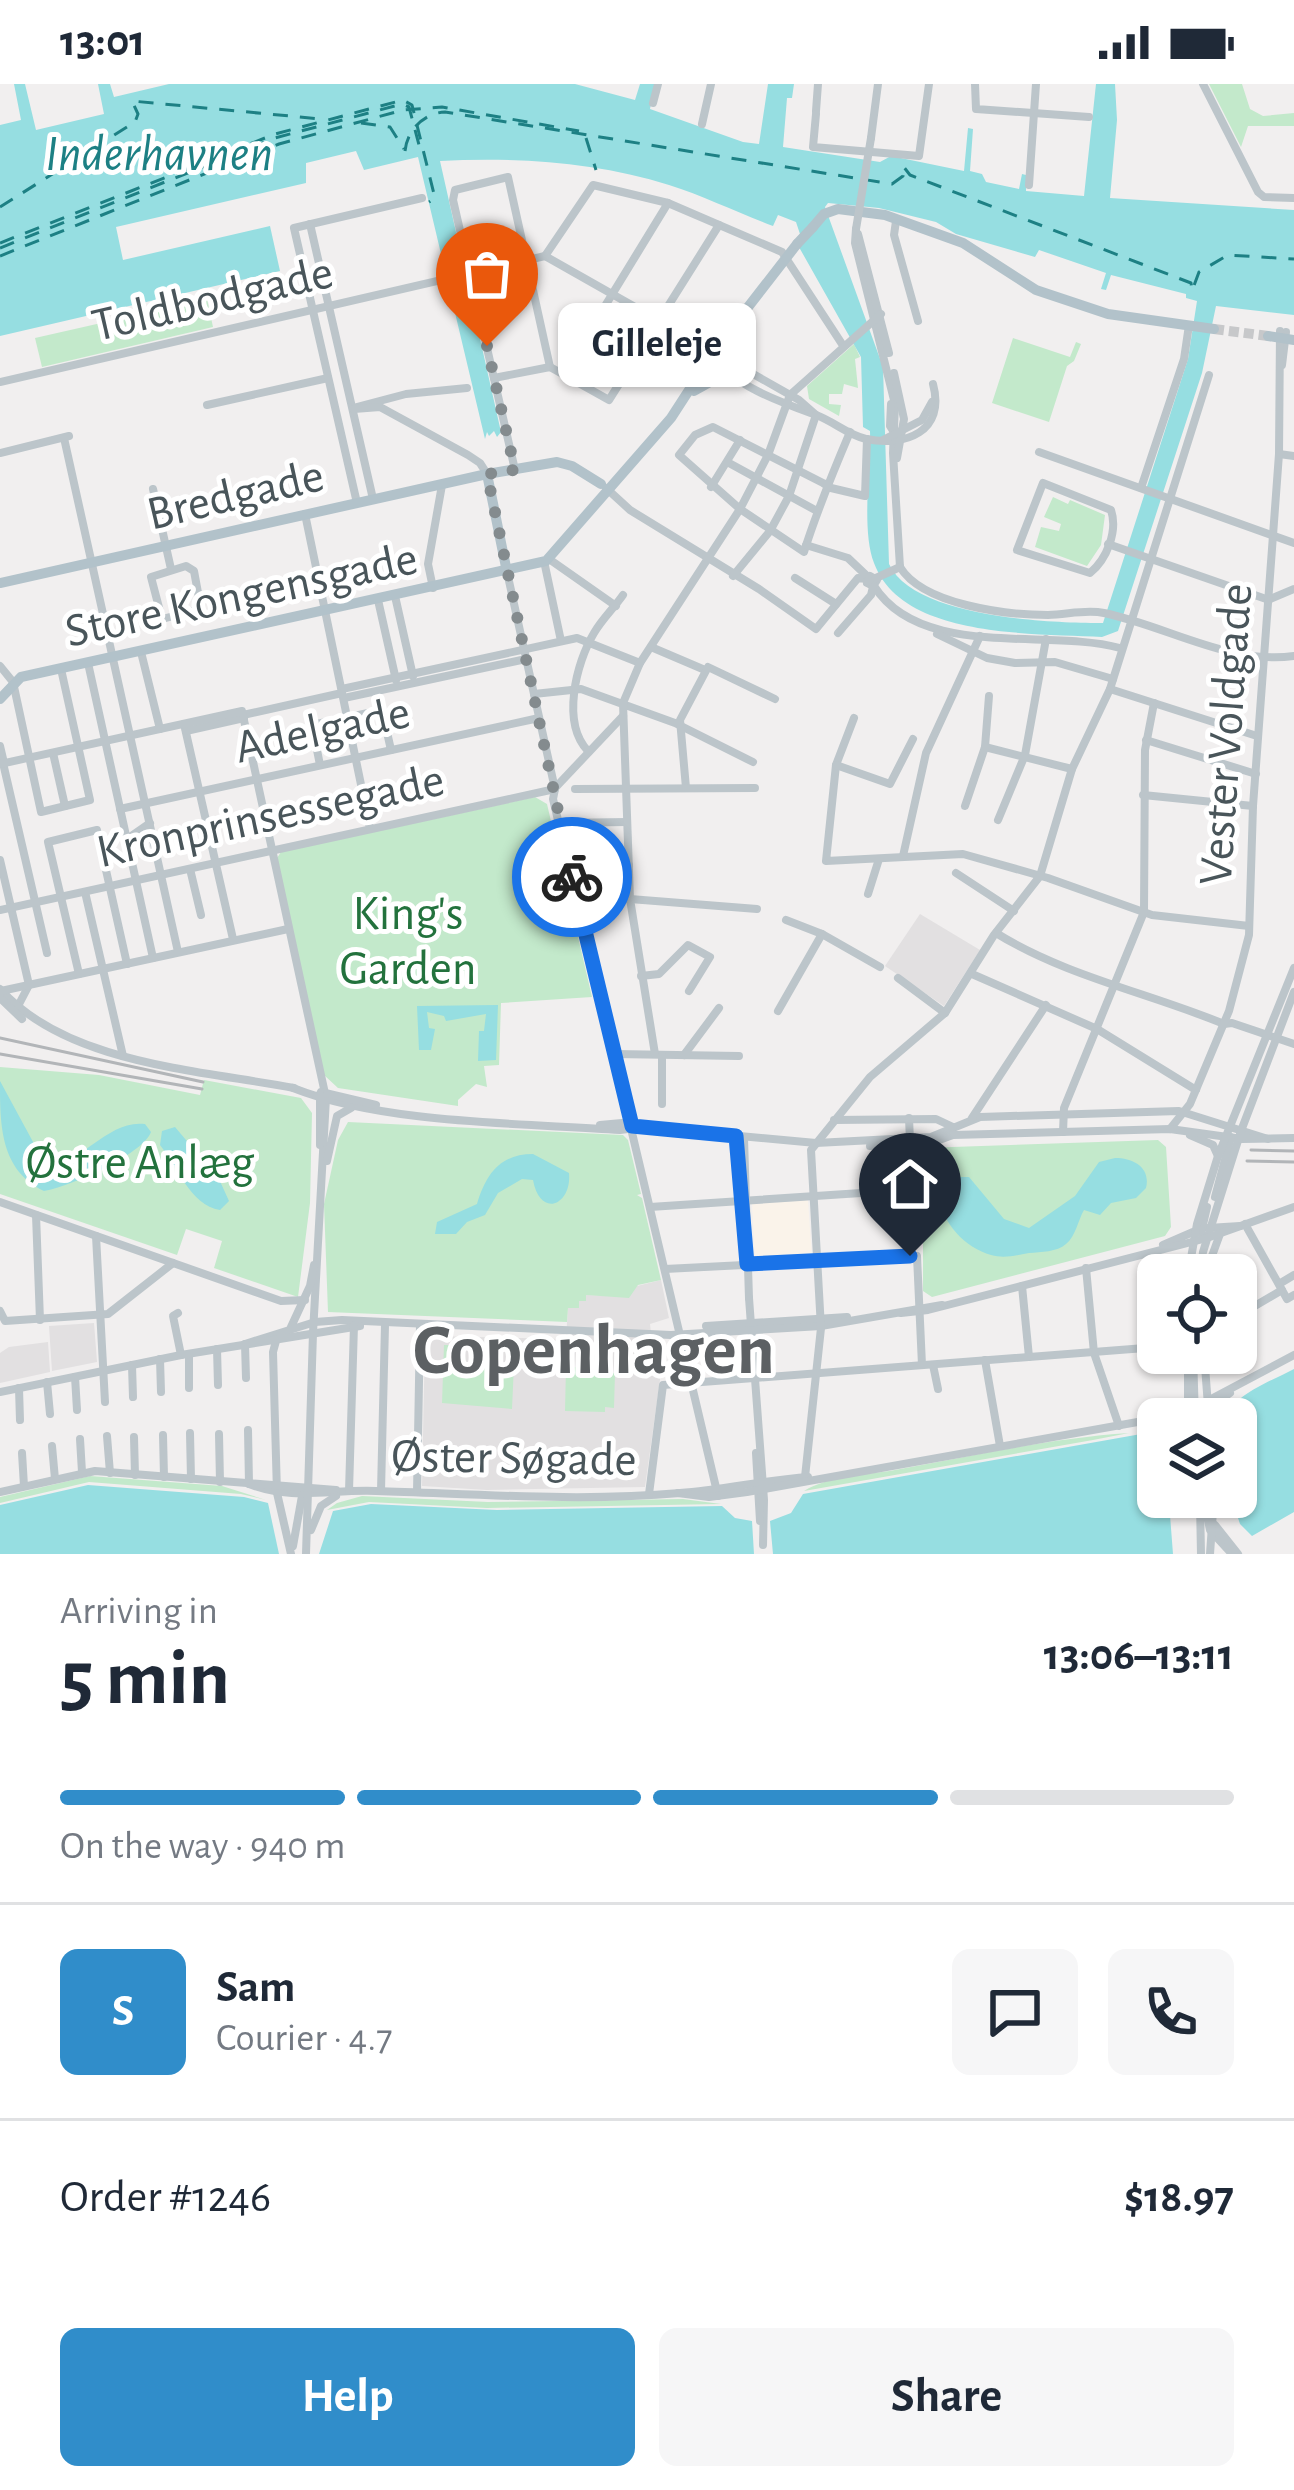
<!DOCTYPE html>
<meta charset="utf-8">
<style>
:root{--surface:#fff;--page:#f6f6f7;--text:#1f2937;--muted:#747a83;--line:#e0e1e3;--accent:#308dca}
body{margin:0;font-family:"Alegreya Sans",sans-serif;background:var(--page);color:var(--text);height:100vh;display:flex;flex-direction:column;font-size:45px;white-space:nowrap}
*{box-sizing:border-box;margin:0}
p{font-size:39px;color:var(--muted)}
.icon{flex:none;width:66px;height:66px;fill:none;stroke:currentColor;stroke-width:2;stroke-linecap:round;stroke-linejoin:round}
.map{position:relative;height:1470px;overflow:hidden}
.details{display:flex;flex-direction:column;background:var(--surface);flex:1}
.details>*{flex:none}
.tools{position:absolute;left:1137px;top:1170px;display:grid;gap:24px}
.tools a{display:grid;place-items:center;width:120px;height:120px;border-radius:18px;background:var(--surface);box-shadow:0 3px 9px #0004;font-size:60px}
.pin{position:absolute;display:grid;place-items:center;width:102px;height:102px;color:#fff;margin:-123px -51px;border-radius:50% 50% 50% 0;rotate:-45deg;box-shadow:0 0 12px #0007}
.pin .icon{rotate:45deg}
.courier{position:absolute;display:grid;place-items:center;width:120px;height:120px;margin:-60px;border:9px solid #1a73e8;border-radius:50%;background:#fff;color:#222;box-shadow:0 3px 15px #0007}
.bubble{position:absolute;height:84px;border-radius:18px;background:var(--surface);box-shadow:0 3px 9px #0004;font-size:39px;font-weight:700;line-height:84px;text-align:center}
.overview em{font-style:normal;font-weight:700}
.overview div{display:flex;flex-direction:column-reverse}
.overview{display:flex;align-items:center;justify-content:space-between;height:204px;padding:0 60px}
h1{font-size:78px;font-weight:700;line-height:90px}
.bar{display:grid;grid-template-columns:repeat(4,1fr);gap:18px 12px;align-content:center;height:144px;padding:0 60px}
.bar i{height:15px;border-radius:9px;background:var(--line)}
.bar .active{background:var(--accent)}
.bar p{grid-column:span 4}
.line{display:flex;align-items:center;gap:30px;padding:0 60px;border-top:3px solid var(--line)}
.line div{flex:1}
.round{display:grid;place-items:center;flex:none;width:126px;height:126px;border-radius:18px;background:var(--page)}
.cta{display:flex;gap:24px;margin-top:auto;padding:24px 60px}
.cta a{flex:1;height:138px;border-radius:18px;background:var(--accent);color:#fff;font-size:48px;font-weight:700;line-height:138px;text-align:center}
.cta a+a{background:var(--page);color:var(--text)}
.status{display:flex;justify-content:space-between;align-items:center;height:84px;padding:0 60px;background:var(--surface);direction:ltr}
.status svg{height:33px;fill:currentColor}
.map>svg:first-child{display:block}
.commercial{fill:#faf3ea}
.education{fill:#e2e0e1}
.green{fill:#c3e9cb}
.water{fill:#96dee1;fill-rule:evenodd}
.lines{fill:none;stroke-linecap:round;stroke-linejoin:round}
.ferry{stroke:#1d8084;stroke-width:3;stroke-dasharray:15 12;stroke-linecap:butt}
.major-tunnel{stroke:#c7c8ca;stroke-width:10;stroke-dasharray:10 5;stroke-linecap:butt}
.minor{stroke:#bcc5ca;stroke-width:8}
.major{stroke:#b2c2ca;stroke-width:10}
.tram{stroke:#b2b5b8;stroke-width:3}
.rail{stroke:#b2b5b8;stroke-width:3}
.minor-bridge{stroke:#bcc5ca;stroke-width:8}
.major-bridge{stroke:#b2c2ca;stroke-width:10}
.done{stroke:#848b8e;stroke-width:12;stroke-dasharray:0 21.6}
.route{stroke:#1a73e8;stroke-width:15}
.labels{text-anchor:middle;stroke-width:10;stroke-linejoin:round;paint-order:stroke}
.street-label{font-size:48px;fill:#49555a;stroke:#fff}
.park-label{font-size:48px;fill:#23723d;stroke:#fff}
.water-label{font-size:51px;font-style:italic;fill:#1d8084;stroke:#fff}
.town-label{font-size:72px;font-weight:bold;fill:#5c6063;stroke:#fff}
</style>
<div class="status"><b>13:01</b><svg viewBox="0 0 49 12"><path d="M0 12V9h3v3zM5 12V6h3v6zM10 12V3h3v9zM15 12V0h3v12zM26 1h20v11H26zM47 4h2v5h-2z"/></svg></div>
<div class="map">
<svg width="1294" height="1470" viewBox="0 0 1294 1470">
<rect width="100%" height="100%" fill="#f1efef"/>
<path class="commercial" d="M808,1116L812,1173L755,1176L752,1120Z"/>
<g class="education">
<path d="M920,830L980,866L944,922L885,882Z"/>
<path d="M661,1196L669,1234L650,1240L652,1258L658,1261L660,1296L645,1403L487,1406L422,1402L425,1252L566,1255L568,1223L586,1211L617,1212L637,1202Z"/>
<path d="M94,1239L97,1278L52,1287L49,1242Z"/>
<path d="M48,1258L50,1288L0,1299V1269L9,1263Z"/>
</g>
<g class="green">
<path d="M1209,0H1242L1250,25L1263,32L1294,29V42H1248L1241,63Z"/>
<path d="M207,215L213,243L42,283L35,254Z"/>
<path d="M1013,254L1070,273L1076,258L1081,260L1074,277L1067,282L1049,338L992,319Z"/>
<path d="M854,260L860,273L855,275L858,304L844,300L842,310H829V320L841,321L839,332L809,315L807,302Z"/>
<path d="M1053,413L1068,420L1070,416L1105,431L1101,461L1087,482L1035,463L1041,443L1059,447L1061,440L1044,433Z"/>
<path d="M535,713L547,720L592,913L501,919L499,981L484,982L487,1003L476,1000L458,1016V1022L338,1004L324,991L277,774L281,768Z"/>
<path d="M0,983L99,991L200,1011L204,996L301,1014L312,1029L310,1119L298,1213L214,1184L222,1157L186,1145L177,1171L0,1110Z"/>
<path d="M348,1038L623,1051L628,1056L641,1110L637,1111L642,1114L661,1196L638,1201L629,1214L586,1211V1217H579V1224H568L567,1238L328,1228L324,1120L338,1056Z"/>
<path d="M1158,1056L1166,1063L1171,1143L1165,1152L932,1213L923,1207V1160L916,1149L922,1143L921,1125L916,1119L921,1114L915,1073L923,1064Z"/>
<path d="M444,1261H455L458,1270L465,1272L466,1284H473L474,1280L488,1284L514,1281L512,1325L442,1319Z"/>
<path d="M566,1283L606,1284V1288L615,1289L614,1324L605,1323V1328L565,1327Z"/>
<path d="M1129,1349L1093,1356L804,1407C828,1392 866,1391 895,1386C972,1372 1051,1354 1129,1349Z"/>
<path d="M90,1392L222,1402L266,1416L241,1410L89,1398L0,1419V1413Z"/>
<path d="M362,1412L488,1418L683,1415L721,1420L487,1424L369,1418L327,1426L337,1419Z"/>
</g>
<g class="water">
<path d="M14,0H25L36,46L104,30L98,0H110L114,13L169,0H575L635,16L640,0H655L650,25L743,58L759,60L768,0H794L792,14H787L783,63L880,78L891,72L964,87L968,44L973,45L970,87L982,90L986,98L1019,105L1022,90L1026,91V107L1084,112L1096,0H1115L1117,36L1110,114L1294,126V231L1216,222L1202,289L1118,547L1102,553C1034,549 902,555 874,479C861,445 871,384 870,347L863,343L861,273L795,156L800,150L796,138L778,131L773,142C738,129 704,112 669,101C596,78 516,73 440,77L501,348L497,353L494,347L489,352L487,348L485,355L418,73L364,86L356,67L306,79V99L116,143L123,176L270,142L280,187L0,252V41L21,36ZM828,119L879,124L936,138L956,150L1035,173L1039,166L1106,189L1101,205L1106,206L1111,191L1186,210V214L1197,217L1188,275L1103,539C1051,539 914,534 889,480L883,283L825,123Z"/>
<path d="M498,921L496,976L478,977L479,947H484L486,930L446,937L444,932L427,928L429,944L435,945L431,966H419L417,922Z"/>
<path d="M0,997L45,1080C81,1083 107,1035 145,1040L151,1048C142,1071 69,1103 44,1107C0,1086 0,1041 0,997Z"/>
<path d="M175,1043L219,1095L229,1117L220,1126C190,1121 177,1082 160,1061L162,1047Z"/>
<path d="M533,1070L569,1089C572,1121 540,1135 533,1096L522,1095L498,1109L485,1131L467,1138L456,1150H435L437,1138L477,1120C486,1090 500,1070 533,1070Z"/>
<path d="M1115,1074C1134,1074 1151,1084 1146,1104L1136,1114L1111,1119L1100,1131L1084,1126C1078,1136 1076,1152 1066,1160C1057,1168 1041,1168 1029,1169C1016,1171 1005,1175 991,1171C962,1163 932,1130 943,1099L953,1093H969L1004,1135L1029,1144L1075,1112L1099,1078Z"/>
<path d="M1294,1285V1428L1252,1452L1240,1440L1231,1413H1236V1335H1225C1233,1310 1272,1297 1294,1285Z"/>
<path d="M1158,1347V1413L1163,1428L1170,1431L1173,1470H773L770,1437L791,1429L803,1410Z"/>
<path d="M88,1401L244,1413L268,1419L279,1470H0V1421Z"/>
<path d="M371,1420L497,1426L722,1422L735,1434L752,1437L754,1470H319L333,1427Z"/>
</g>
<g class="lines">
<g class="ferry">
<path d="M361,39L390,43L404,65"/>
<path d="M586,54L596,86"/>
<path d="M405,67C407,46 424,29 445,28L892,100L903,92V82L910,91L1191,199L1192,207L1199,188L1228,171L1294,175"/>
<path d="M0,123L135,38L138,30L132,17L321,35"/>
<path d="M0,159L275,50L403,16L412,21L435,114L429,118"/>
<path d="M0,164L275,54L402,20L409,23L419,61"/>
<path d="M0,172L279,60L403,26L442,23L579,47"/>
</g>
<path class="major-tunnel" d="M1214,245L1268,252"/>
<g class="minor">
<path d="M975,0L976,25L1089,33"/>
<path d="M1203,0L1258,108L1264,113L1294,114"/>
<path d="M653,19L658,0"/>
<path d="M816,27L818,0"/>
<path d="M816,30L813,63L919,72L929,0"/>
<path d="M702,40L711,0"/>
<path d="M871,54L878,0"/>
<path d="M1029,101L1036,0"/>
<path d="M896,137L894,151L918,237"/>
<path d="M310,140L373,415"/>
<path d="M856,145L855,159L895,320L893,369L900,483"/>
<path d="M858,150L889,269"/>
<path d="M545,172L593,101L668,119L782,168L842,260"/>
<path d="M713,272C733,302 783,319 816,331C833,337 848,351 866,355C905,363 946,348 933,300"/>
<path d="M1282,281L1286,248"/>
<path d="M564,289L668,119"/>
<path d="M894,289L904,335L897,374"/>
<path d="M494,294L550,283L609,316L719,141"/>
<path d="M0,298L545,172L799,316L816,331"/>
<path d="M891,320L890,342L895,350"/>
<path d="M207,321L328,294"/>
<path d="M353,324L406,310L467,304"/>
<path d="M354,325L380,323L468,371L480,379L487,390"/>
<path d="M850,348C833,388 817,426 804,468L740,425L679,371L695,351L713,343L823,399L831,404L865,412L867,355"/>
<path d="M64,354L178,868"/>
<path d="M883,356L922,336L932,318"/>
<path d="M1039,368L1294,459"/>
<path d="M0,369L69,352"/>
<path d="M1279,370L1294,372"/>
<path d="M729,379L817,427"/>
<path d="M515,386L453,116L455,106L508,93L550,283"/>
<path d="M1043,399L1111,426C1118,447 1107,475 1090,489L1017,466Z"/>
<path d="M711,403L740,356"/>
<path d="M606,404L630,426L759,505L816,545L858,494L866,495"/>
<path d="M1141,404L1184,275L1189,241"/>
<path d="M153,405L171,485"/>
<path d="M357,419L294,144L422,114"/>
<path d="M305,430L370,744"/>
<path d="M1108,460L1269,516"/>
<path d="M806,461L848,474L868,493"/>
<path d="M549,475L616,522"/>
<path d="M544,477L561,557"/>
<path d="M186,482L194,487L201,525L162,535L151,493Z"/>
<path d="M900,483C923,521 1007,531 1048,531C1066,531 1085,525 1104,529C1167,542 1229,581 1294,572"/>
<path d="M507,488L555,705L553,715L718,1412"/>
<path d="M733,492L770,447L789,412L816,331"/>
<path d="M870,492L877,496L873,502L867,499Z"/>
<path d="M795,494L836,520"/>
<path d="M876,494L900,483"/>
<path d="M874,502C921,576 1047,544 1120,564"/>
<path d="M433,504L428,480L442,401"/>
<path d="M395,512L413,592"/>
<path d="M1270,515L1294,505"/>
<path d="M378,516L396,596"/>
<path d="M838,549L871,511L873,503"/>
<path d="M937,550L987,574L1015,579L1055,578L1113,595"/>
<path d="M651,563L705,586"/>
<path d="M141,568L160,645"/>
<path d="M88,579L153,874"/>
<path d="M0,582L13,598L41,728L90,716L61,585"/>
<path d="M342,605L577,554L640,579"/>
<path d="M1110,605L1257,652"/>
<path d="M534,610L581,605L675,639L753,678"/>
<path d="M344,614L526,575"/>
<path d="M243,631L342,609"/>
<path d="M854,634L836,681L826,777L963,770L1048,794L1152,831L1249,842"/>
<path d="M184,640L233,855"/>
<path d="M186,647L244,634"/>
<path d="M1146,656L1256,690"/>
<path d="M0,662L4,679"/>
<path d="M985,663L1072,685"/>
<path d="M588,667C561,639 576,579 594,549C602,535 614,524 623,511"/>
<path d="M53,669L65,722"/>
<path d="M3,679L47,869"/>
<path d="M0,680L242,627L326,1014L313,1249"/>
<path d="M320,681L312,641L382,626L391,666"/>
<path d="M836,681L890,700L913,655"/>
<path d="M555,704L623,632"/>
<path d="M686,704L680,636L708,583L775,615"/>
<path d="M575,705L755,704"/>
<path d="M1143,711L1253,722"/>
<path d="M965,722L985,663L989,612"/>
<path d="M120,725L539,634"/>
<path d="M998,736L1025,671L1046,555"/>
<path d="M559,739L627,738"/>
<path d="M127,755L150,739"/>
<path d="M903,772L926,669L980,552"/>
<path d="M0,776L29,901L17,924"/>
<path d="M570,784L629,781"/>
<path d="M190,785L201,831"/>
<path d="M956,789L1014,827"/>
<path d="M85,808L123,972"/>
<path d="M868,810L879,775"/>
<path d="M577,817L630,815L757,825"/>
<path d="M0,826L555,705"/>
<path d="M786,836L822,850L880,883"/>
<path d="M996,849C1065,892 1149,909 1224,940L1232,939L1294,960"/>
<path d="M79,890L48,758L97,746L127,880"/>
<path d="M972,890L1097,945L1196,1006"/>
<path d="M641,892L659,890L688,861L710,873L689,907"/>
<path d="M898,894L945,929"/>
<path d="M0,905C67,980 199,986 294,1004"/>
<path d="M1,907L288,845"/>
<path d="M0,914L22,935"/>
<path d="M778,927L822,850"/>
<path d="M614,970L739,972"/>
<path d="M655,970L630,815L623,619L640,579L740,425L768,371L790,311L881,230"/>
<path d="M684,971L719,924"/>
<path d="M293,1004C384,1040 520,1039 620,1046L643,1043L816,1059L931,1053L980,1033L1179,1027L1268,1055"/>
<path d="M321,1008L376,1021"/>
<path d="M662,1020V971"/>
<path d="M972,1034L1046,921"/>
<path d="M834,1036L936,1035L953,1043"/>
<path d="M600,1041L622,1039L631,1042"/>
<path d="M1170,1045L1190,1020L1229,927L1249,851L1253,722L1279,370L1280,247"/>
<path d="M1063,1048L1064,1024L1144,828L1145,666L1154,619"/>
<path d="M1190,1051L1213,1061L1218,1072"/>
<path d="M736,1052L739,1119"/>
<path d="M744,1054L749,1214"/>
<path d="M320,1061V1010"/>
<path d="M870,1062L928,1060L953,1051L1170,1045L1242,1055L1294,1054"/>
<path d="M327,1077L337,1032L351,1024"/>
<path d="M1215,1113L1231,1053"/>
<path d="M0,1118L281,1217L305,1216"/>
<path d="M650,1123L907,1106L912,1103L909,1034"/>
<path d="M36,1131L40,1236"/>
<path d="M1245,1140L1287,1215L1294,1211"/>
<path d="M1208,1144L1240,1142"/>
<path d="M96,1152L105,1318"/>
<path d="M1206,1154L1201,1149L1207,1123"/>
<path d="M1163,1161L1193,1148"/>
<path d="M1086,1184L1094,1269L1119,1342"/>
<path d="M665,1185L917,1172L922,1281"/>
<path d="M1188,1191L1197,1140L1218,1072L1294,884"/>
<path d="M1200,1191L1203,1168L1241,1047L1294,908"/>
<path d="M1205,1191L1220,1150"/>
<path d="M1279,1200L1294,1191"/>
<path d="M1022,1202L1029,1273"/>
<path d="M749,1214L764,1416L763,1461"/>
<path d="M0,1227L5,1237L108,1230L173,1179"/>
<path d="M178,1229L173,1232L181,1271"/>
<path d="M901,1229L928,1226L1207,1154L1294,1123"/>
<path d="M1236,1233L1282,1206"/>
<path d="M706,1242L847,1233"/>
<path d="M291,1243L310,1202L314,1181"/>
<path d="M276,1257L273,1268L277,1409L291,1470"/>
<path d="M245,1260L315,1238L342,1236L671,1251L821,1242L942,1221"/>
<path d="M245,1260L246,1294"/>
<path d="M217,1265L218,1301"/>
<path d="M1193,1269L1195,1335"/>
<path d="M1204,1269L1209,1335"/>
<path d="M189,1270V1304"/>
<path d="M160,1275L161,1308"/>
<path d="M985,1276L1000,1362"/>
<path d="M132,1281L133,1313"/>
<path d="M933,1281L938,1305"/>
<path d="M75,1293L77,1326"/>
<path d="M47,1298L50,1330"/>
<path d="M19,1304L20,1336"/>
<path d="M0,1308L181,1271L360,1242"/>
<path d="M1188,1326V1269"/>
<path d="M1180,1335L1199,1331L1230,1309"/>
<path d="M248,1346L249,1400"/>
<path d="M190,1349L191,1395"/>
<path d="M219,1350L220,1398"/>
<path d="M163,1351L164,1393"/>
<path d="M107,1352L110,1389"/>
<path d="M134,1353L135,1391"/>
<path d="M80,1355L82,1388"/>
<path d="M52,1362L55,1395"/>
<path d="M22,1369L24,1402"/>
<path d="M756,1369L760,1437"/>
<path d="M805,1393L821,1244L811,1066L870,993L945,929L994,851L1040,792L1072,685L1110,605L1209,291"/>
<path d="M249,1400C293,1417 331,1405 376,1407C477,1410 580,1418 680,1409C723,1406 765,1396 808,1393"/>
<path d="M349,1407L354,1241"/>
<path d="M381,1407L385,1241"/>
<path d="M0,1408L95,1387L336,1406"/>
<path d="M417,1408L420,1242"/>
<path d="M678,1409L709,1413L747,1408L1160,1334L1196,1323L1294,1271"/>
<path d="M649,1410L663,1301L1158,1263"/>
<path d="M1203,1413L1210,1446L1232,1470"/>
<path d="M1200,1420L1201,1470"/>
<path d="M1215,1441L1238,1470"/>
<path d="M311,1446L321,1422L336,1412"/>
<path d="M293,1462L302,1412"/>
<path d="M306,1470L313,1249"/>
<path d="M1210,1470L1214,1413"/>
</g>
<g class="major">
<path d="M813,143L824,130L838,125L885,131L963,159L1036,206L1108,230L1214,245"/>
<path d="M1268,252L1294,256"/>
<path d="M694,307L712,297L736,295"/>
<path d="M487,390L507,488"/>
<path d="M0,499L487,390L557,378L572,382L601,400"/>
<path d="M0,615L21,593L546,477L671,334L717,263L797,160"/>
</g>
<g class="tram">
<path d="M0,970L202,1005"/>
<path d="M1247,1077L1294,1078"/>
</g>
<g class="rail">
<path d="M0,954L203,998"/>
<path d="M1251,1066L1294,1067"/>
</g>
<path class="minor-bridge" d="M856,145L871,54"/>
<path class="major-bridge" d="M797,160L813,143"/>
</g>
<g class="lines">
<path class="done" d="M487,262L515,386L487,390L572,793"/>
<path class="route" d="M572,793L632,1042L736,1052L747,1180L910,1172"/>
</g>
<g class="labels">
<g class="street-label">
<text transform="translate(212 213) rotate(-13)" y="17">Toldbodgade</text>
<text transform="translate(235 409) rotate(-13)" y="17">Bredgade</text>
<text transform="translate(241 509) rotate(-12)" y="17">Store Kongensgade</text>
<text transform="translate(322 644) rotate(-12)" y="17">Adelgade</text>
<text transform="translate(1224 650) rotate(-86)" y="17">Vester Voldgade</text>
<text transform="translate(270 730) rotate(-12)" y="17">Kronprinsessegade</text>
<text transform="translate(514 1372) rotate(1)" y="17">Øster Søgade</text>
</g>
<g class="park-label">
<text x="408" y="845">King's<tspan x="408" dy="55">Garden</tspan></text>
<text x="140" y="1094">Østre Anlæg</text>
</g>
<g class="water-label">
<text x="159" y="86">Inderhavnen</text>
</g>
<g class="town-label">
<text x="594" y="1289">Copenhagen</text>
</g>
</g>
</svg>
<div class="tools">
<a><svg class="icon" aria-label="locate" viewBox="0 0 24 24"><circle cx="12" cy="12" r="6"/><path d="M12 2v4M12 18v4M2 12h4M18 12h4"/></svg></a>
<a><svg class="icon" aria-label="layers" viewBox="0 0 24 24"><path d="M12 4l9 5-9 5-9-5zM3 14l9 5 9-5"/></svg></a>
</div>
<div class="pin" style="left:487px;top:262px;background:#ea580c"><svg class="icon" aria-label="bag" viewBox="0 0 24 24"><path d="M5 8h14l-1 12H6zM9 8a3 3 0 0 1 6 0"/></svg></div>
<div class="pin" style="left:910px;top:1172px;background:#1f2937"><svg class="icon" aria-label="home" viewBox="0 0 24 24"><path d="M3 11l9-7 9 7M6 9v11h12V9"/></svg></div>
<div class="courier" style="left:572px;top:793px"><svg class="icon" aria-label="bike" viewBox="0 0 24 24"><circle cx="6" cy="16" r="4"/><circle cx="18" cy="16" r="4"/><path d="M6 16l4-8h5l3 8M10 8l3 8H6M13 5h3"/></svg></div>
<div class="bubble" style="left:558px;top:219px;width:198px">Gilleleje</div>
</div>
<section class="details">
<div class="overview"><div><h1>5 min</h1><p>Arriving in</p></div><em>13:06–13:11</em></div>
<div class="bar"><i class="active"></i><i class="active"></i><i class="active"></i><i></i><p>On the way · 940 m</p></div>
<div class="line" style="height:216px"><b class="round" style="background:var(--accent);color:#fff">S</b><div><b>Sam</b><p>Courier · 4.7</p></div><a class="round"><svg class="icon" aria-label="chat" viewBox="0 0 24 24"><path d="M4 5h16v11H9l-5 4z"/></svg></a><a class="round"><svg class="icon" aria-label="phone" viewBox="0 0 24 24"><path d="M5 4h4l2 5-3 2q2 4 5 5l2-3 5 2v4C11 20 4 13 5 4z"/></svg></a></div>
<div class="line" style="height:156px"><div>Order #1246</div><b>$18.97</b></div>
<div class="cta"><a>Help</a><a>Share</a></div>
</section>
